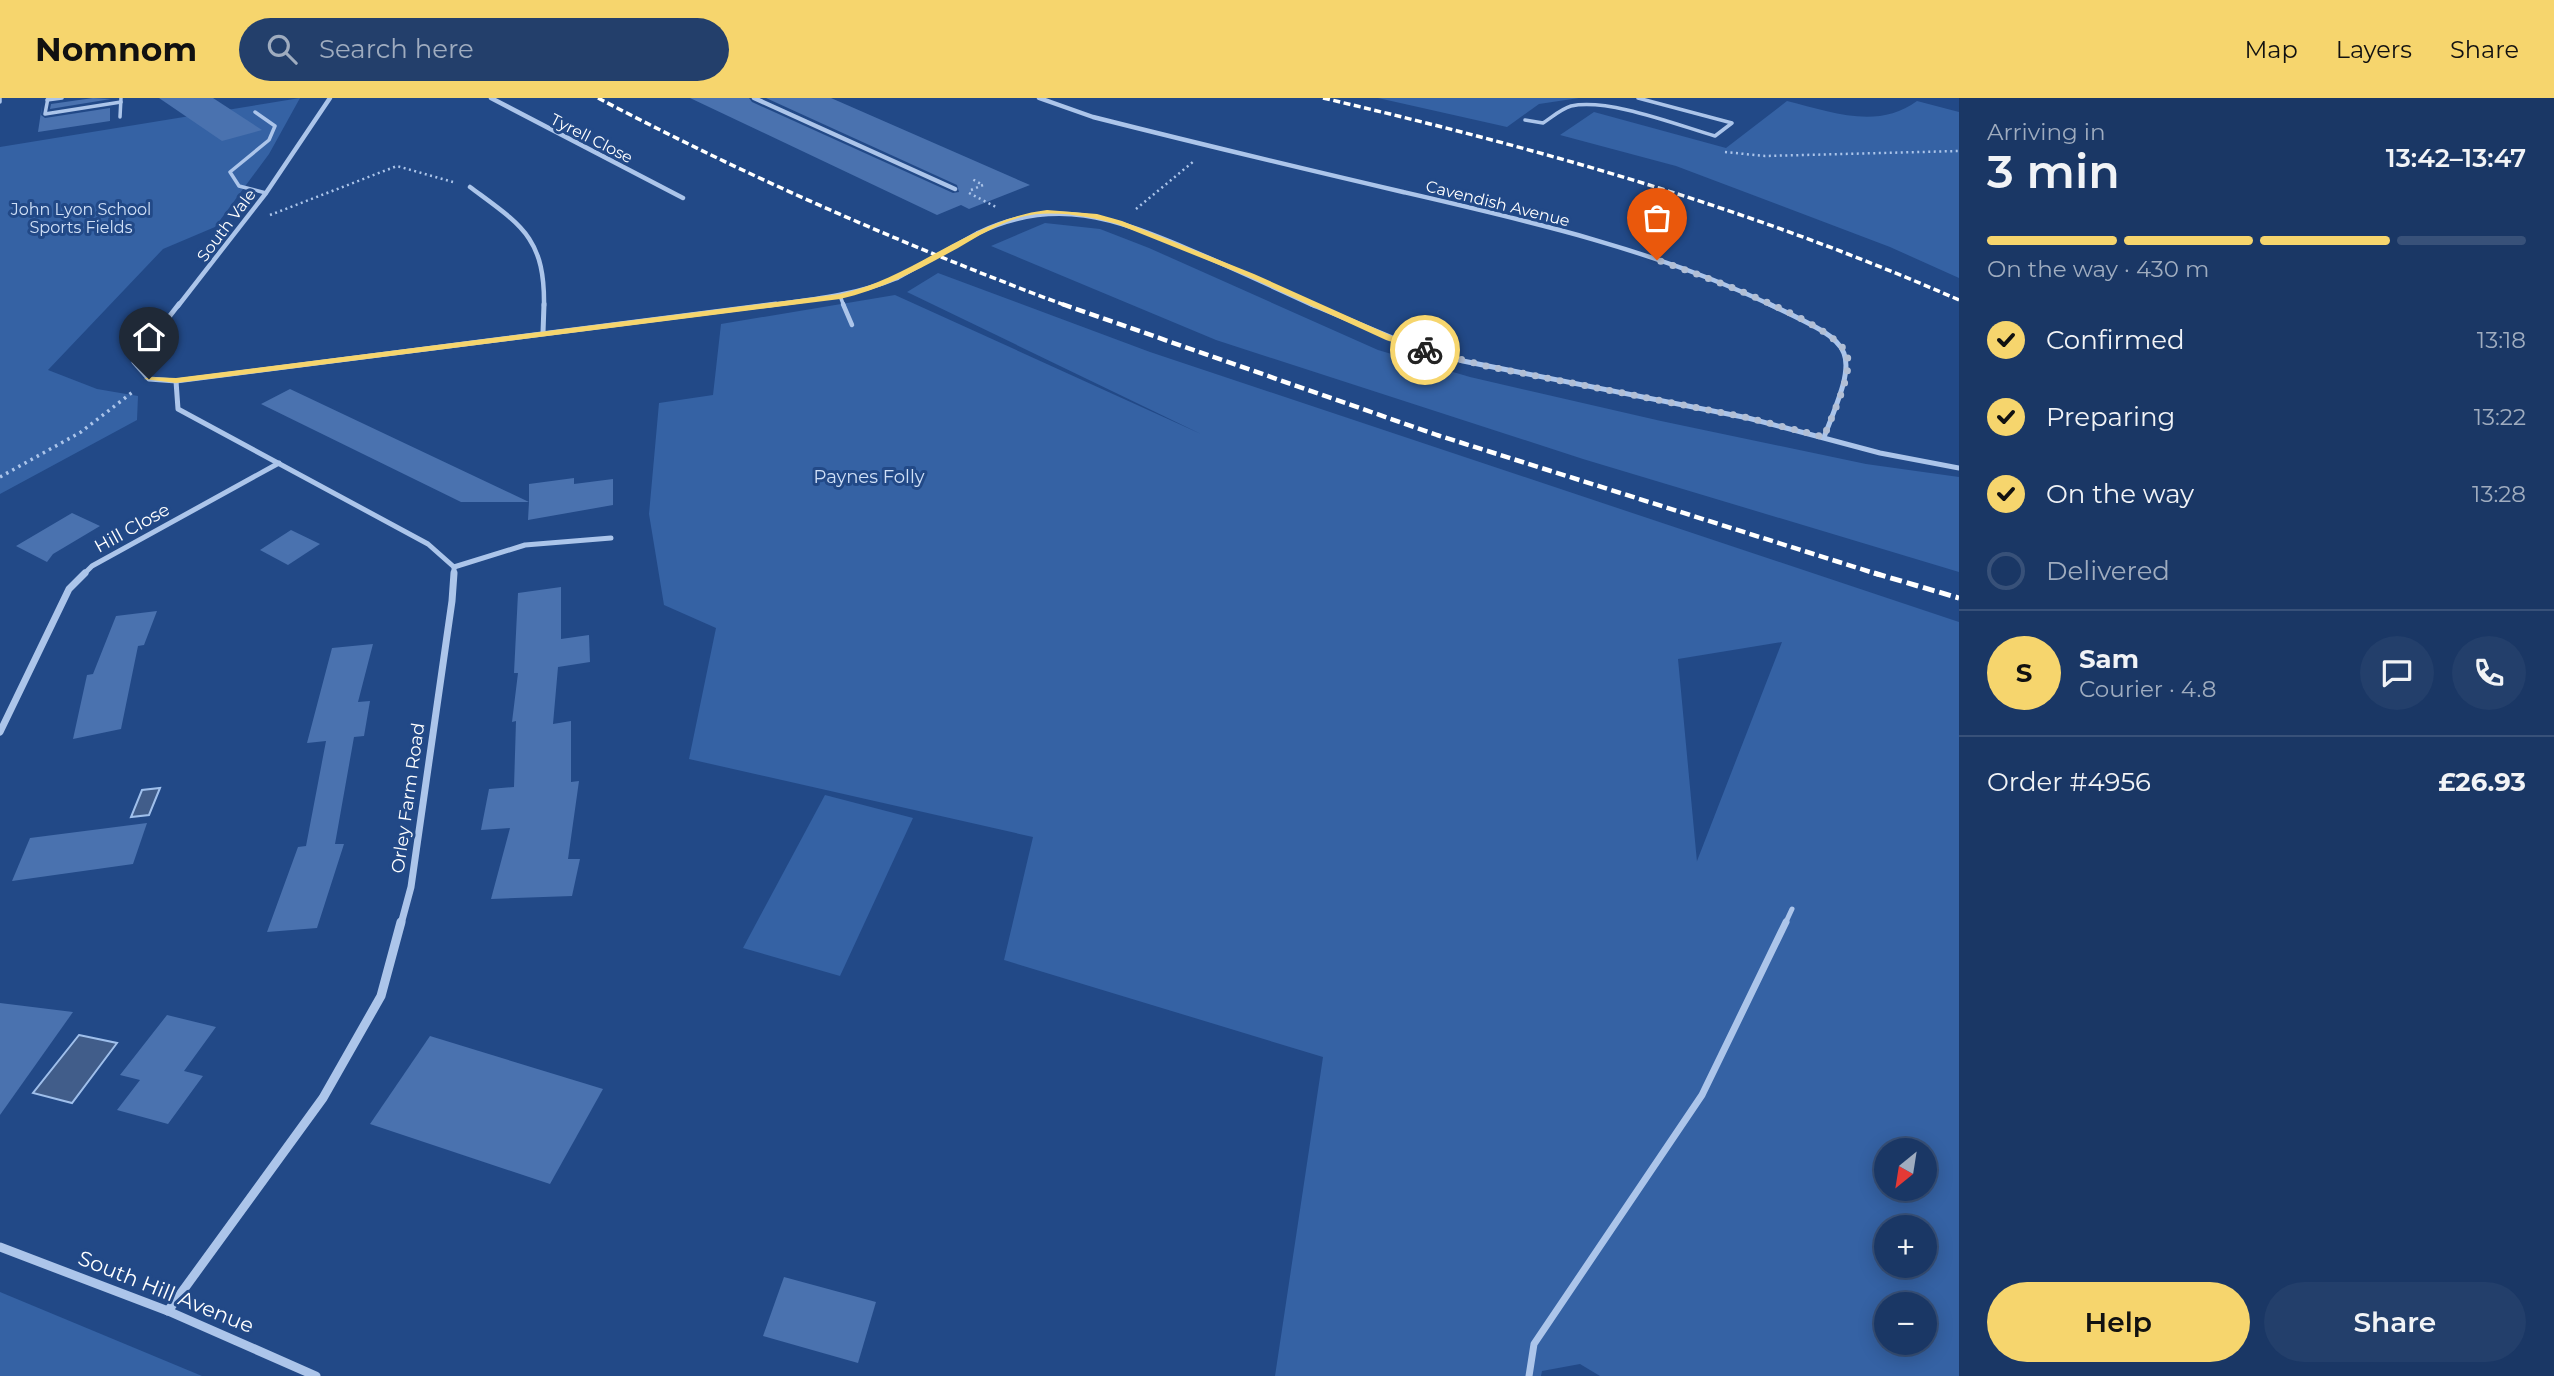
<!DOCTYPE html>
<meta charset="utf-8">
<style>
:root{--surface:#1a3765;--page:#233f6b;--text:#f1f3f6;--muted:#9facbf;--line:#385179;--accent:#f6d56d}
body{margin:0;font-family:Montserrat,sans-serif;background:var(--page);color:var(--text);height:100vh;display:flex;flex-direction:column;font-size:26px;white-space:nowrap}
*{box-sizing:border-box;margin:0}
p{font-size:23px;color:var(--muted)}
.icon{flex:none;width:38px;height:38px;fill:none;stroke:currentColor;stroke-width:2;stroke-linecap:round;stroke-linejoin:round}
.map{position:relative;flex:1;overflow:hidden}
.panel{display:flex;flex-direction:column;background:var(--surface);width:595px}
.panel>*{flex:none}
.needle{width:46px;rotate:210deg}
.buttons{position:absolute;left:1874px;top:1040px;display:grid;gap:14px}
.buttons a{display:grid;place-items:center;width:63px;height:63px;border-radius:50%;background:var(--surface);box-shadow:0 4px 18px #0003,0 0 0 2px var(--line);font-size:35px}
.pin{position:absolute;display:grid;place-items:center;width:60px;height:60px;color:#fff;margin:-72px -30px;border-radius:50% 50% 50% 0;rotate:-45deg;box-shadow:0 0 7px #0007}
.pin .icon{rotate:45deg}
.courier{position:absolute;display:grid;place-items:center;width:70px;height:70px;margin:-35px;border:5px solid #f6d56d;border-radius:50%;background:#fff;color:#222;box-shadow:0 2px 9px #0007}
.headline em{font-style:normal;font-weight:600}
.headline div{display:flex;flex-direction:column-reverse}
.headline{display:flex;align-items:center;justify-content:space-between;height:119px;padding:0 28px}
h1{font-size:46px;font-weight:600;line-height:52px}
.bar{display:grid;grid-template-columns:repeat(4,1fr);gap:10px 7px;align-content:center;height:84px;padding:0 28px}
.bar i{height:9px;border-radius:5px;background:var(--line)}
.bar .active{background:var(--accent)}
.bar p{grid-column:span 4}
.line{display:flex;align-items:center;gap:18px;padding:0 28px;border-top:2px solid var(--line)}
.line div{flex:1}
.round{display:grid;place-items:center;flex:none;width:74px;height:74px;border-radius:37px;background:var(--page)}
ol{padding:0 28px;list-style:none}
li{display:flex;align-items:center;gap:21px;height:77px}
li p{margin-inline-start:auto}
li .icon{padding:7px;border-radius:50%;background:var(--accent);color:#111;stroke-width:4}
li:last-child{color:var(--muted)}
li i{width:38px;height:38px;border:4px solid var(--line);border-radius:50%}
.primary-button{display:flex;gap:14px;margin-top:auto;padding:14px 28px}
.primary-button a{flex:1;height:80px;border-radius:42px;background:var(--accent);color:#111;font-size:28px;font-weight:600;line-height:80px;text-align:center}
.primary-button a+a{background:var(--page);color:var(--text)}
header{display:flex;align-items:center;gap:42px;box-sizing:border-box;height:98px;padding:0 35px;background:var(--accent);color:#111}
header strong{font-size:33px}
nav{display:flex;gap:38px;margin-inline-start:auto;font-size:24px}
.search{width:490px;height:63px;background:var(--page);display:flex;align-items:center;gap:18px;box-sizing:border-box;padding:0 24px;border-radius:38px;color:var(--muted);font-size:26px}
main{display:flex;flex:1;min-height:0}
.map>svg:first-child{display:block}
.green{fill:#3562a4;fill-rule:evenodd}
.water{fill:#415d8a;stroke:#9fbfeb;stroke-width:2}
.building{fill:#4a72af}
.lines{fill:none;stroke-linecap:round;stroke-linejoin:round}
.path-far1{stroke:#acc5ea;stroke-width:2.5;stroke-dasharray:2 3.5;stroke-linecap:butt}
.path{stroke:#acc5ea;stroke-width:3.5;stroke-dasharray:2.5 4.5;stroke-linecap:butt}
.lane-far3{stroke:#acc5ea;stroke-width:3.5}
.lane-far2{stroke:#acc5ea;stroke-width:4.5}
.lane-far1{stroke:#acc5ea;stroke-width:5}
.lane{stroke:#acc5ea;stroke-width:7}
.street-far3{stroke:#acc5ea;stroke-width:4.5}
.street-far2{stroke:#acc5ea;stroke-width:5}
.street-far1{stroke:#acc5ea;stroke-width:7}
.street{stroke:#acc5ea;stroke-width:9}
.rail-far2{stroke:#fff;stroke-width:3.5;stroke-dasharray:7 3.5;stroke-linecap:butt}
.rail-far1{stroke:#fff;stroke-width:4.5;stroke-dasharray:10 4.5;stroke-linecap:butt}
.rail{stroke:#fff;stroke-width:5;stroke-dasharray:12 5;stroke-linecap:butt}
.street-bridge{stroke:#acc5ea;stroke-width:4.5}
.route{fill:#f6d56d}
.done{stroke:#b2bfd5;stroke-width:7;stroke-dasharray:0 12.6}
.labels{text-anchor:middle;stroke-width:6;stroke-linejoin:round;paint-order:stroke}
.far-street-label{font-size:16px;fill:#fff;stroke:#224987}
.far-park-label{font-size:16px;fill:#d0e0f7;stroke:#224987}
.park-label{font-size:18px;fill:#d0e0f7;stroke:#224987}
.street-label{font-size:18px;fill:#fff;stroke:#224987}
.near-street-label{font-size:21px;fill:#fff;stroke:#224987}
</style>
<header>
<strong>Nomnom</strong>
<div class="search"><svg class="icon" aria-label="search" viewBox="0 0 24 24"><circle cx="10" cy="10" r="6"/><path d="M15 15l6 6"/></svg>Search here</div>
<nav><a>Map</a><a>Layers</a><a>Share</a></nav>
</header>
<main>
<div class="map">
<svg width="1959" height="1278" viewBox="0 0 1959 1278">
<rect width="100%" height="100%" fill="#224987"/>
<g class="green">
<path d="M300,0L269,56L215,129L163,151L48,272L97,291L138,298L137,322L0,396V49Z"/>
<path d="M1378,0H1579L1539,6L1507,29Z"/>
<path d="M1787,3C1831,14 1878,32 1917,3L1959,14V180L1890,149L1676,68L1560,37L1594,14L1726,50Z"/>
<path d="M1045,125L1100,131L1149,150L1378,252L1470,279L1661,323L1866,366L1959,379V474L1583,361L1216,242L991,148Z"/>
<path d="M938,175L1150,254L1959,524V1278H1600L1580,1266L1542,1273L1541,1278H1275L1323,959L1004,862L1033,739L689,661L716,530L664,507L649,416L659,305L713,297L721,226L895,197L1201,336L907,194ZM1782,544L1697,763V764L1678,561ZM1886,1052H1925V1090H1886ZM1886,1129H1925V1167H1886ZM1886,1206H1925V1244H1886Z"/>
<path d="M825,697L913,720L840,878L743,850Z"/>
<path d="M0,1194L202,1278H0Z"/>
</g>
<g class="water">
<path d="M160,690L149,717L131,719L142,692Z"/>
<path d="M79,937L117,945L72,1005L33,995Z"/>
</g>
<g class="building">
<path d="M93,0L111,1L50,11L51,6Z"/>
<path d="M159,0H213L262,32L222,43Z"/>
<path d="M690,0H749L752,4L953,95L959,94L957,87L766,0H831L1030,87L969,111L961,107L937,117Z"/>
<path d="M42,7L41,17L45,20L110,10V23L38,34Z"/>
<path d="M290,291L529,404V386L574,380V386L613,381V407L528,422L529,404H461L261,306Z"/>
<path d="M72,415L100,428L53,456L47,464L16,448Z"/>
<path d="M291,432L320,446L288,467L260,452Z"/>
<path d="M561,489V541L589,537L590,564L558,569L553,626L571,623V684L579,683L568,761H580L572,798L491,801L510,730L481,732L489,691L514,689L516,623L512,624L518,575H514L518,495Z"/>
<path d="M157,513L144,547L138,548L121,631L73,641L87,577L93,576L116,518Z"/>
<path d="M373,546L358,604L370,603L364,638L354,639L335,746H344L317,830L267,834L298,749L306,748L326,643L307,645L332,550Z"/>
<path d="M147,725L133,766L12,783L30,740Z"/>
<path d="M0,905L73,914L0,1017Z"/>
<path d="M167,917L216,929L184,973L203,978L168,1026L117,1012L140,982L120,977Z"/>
<path d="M430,938L603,991L550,1086L370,1026Z"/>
<path d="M784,1179L876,1204L858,1265L763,1238Z"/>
</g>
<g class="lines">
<g class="path-far1">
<path d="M1725,54L1765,58L1959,53"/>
<path d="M971,92L983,87L972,81"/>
<path d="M969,95L996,109"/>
<path d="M1136,111L1194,63"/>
<path d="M270,117L397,68L453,84"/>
</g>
<path class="path" d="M0,379L81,334L134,293"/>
<g class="lane-far3">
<path d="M0,0V4"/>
<path d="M48,0L45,16L121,4"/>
<path d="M47,2L62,0"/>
<path d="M255,14L275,28L269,42L230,74L239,88L266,95"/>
<path d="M120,19L121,0"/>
<path d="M1525,22L1543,25C1552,19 1561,11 1571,8C1609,0 1677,27 1715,38L1732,25L1638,0"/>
<path d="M840,198L844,208"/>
</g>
<path class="lane-far2" d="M843,206L852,227"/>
<path class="lane-far1" d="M1785,826L1792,811"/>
<path class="lane" d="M1529,1278L1534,1246L1702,997L1786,824"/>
<g class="street-far3">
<path d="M491,0L683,100"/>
<path d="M754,0L955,91"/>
<path d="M1039,0L1093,19C1196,45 1300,70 1403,94C1529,123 1656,152 1773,208"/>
<path d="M470,89C521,127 545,139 544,208"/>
<path d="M978,135C1055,98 1114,120 1188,151C1231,169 1273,189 1315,208"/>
<path d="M178,208L266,95L330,0"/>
<path d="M763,208C809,202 854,198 897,180"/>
</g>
<g class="street-far2">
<path d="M179,206L134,264L149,281L176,283L776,206"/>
<path d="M1311,206L1407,246L1463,263L1748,320L1880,355L1959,370"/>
<path d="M1769,206C1857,248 1861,247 1824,339"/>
<path d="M543,235L544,206"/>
<path d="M176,283L178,311L428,446L454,469V477"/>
<path d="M454,469L525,447L611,440"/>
<path d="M83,477L92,468L279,365"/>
</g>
<g class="street-far1">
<path d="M0,634L69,491L85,475"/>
<path d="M401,826L411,789L452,503L454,475"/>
</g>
<g class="street">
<path d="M0,1149L168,1213L316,1278"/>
<path d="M168,1213L323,1000L381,898L401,824"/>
</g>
<g class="rail-far2">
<path d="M598,0C750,80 906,148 1067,208"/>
<path d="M1323,0C1545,52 1750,110 1959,202"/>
</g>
<path class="rail-far1" d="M1062,206L1437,337L1880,477"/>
<path class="rail" d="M1874,475L1959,500"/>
<path class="street-bridge" d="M897,180L978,135"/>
</g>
<path class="route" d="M1047,112L1097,116L1122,123L1254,176L1392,238L1429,252L1425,255L1386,242L1249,179L1117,126C1088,118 1051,111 1021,119C998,126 978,138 958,150C919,171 884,191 840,201L176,285L144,281L149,279L176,280L840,196C914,180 971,121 1047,112Z"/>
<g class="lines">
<path class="done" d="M1425,252L1486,268L1749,320L1824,339C1831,319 1853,277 1847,257C1836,224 1692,174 1657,162"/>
</g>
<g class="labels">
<g class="far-street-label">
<text transform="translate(592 40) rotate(27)" y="6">Tyrell Close</text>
<text transform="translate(1498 105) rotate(14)" y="6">Cavendish Avenue</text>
<text transform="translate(226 127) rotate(-53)" y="6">South Vale</text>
</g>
<g class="far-park-label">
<text x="81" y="117">John Lyon School<tspan x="81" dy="18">Sports Fields</tspan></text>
</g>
<g class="park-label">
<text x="869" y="385">Paynes Folly</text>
</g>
<g class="street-label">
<text transform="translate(132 430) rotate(-29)" y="6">Hill Close</text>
<text transform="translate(408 700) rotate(-82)" y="6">Orley Farm Road</text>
</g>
<g class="near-street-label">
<text transform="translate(166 1194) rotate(22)" y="7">South Hill Avenue</text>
</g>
</g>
</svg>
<div class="buttons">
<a><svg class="needle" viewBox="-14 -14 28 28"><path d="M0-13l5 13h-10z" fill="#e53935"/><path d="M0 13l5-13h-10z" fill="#9facbf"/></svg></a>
<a>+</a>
<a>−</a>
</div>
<div class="pin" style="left:1657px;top:162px;background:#ea580c"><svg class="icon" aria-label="bag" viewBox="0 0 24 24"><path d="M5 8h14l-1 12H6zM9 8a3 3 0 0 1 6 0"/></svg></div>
<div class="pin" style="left:149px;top:281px;background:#1f2937"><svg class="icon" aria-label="home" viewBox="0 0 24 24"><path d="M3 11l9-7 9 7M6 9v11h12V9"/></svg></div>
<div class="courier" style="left:1425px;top:252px"><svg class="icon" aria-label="bike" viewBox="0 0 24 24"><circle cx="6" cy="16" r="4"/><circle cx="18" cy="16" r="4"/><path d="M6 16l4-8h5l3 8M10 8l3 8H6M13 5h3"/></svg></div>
</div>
<section class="panel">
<div class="headline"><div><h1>3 min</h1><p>Arriving in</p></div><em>13:42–13:47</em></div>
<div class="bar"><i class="active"></i><i class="active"></i><i class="active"></i><i></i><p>On the way · 430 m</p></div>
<ol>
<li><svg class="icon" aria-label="check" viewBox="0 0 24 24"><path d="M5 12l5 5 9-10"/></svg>Confirmed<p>13:18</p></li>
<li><svg class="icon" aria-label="check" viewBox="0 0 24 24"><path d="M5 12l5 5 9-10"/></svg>Preparing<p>13:22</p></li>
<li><svg class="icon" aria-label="check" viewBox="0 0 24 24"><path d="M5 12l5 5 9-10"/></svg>On the way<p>13:28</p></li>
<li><i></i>Delivered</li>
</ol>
<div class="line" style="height:126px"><b class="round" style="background:var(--accent);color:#111">S</b><div><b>Sam</b><p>Courier · 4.8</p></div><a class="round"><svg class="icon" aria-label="chat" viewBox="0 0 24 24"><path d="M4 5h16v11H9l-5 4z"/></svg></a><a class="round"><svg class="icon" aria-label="phone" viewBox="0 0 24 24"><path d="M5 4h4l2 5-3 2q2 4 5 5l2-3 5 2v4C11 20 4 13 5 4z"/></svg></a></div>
<div class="line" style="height:91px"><div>Order #4956</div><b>£26.93</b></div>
<div class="primary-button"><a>Help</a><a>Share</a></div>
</section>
</main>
